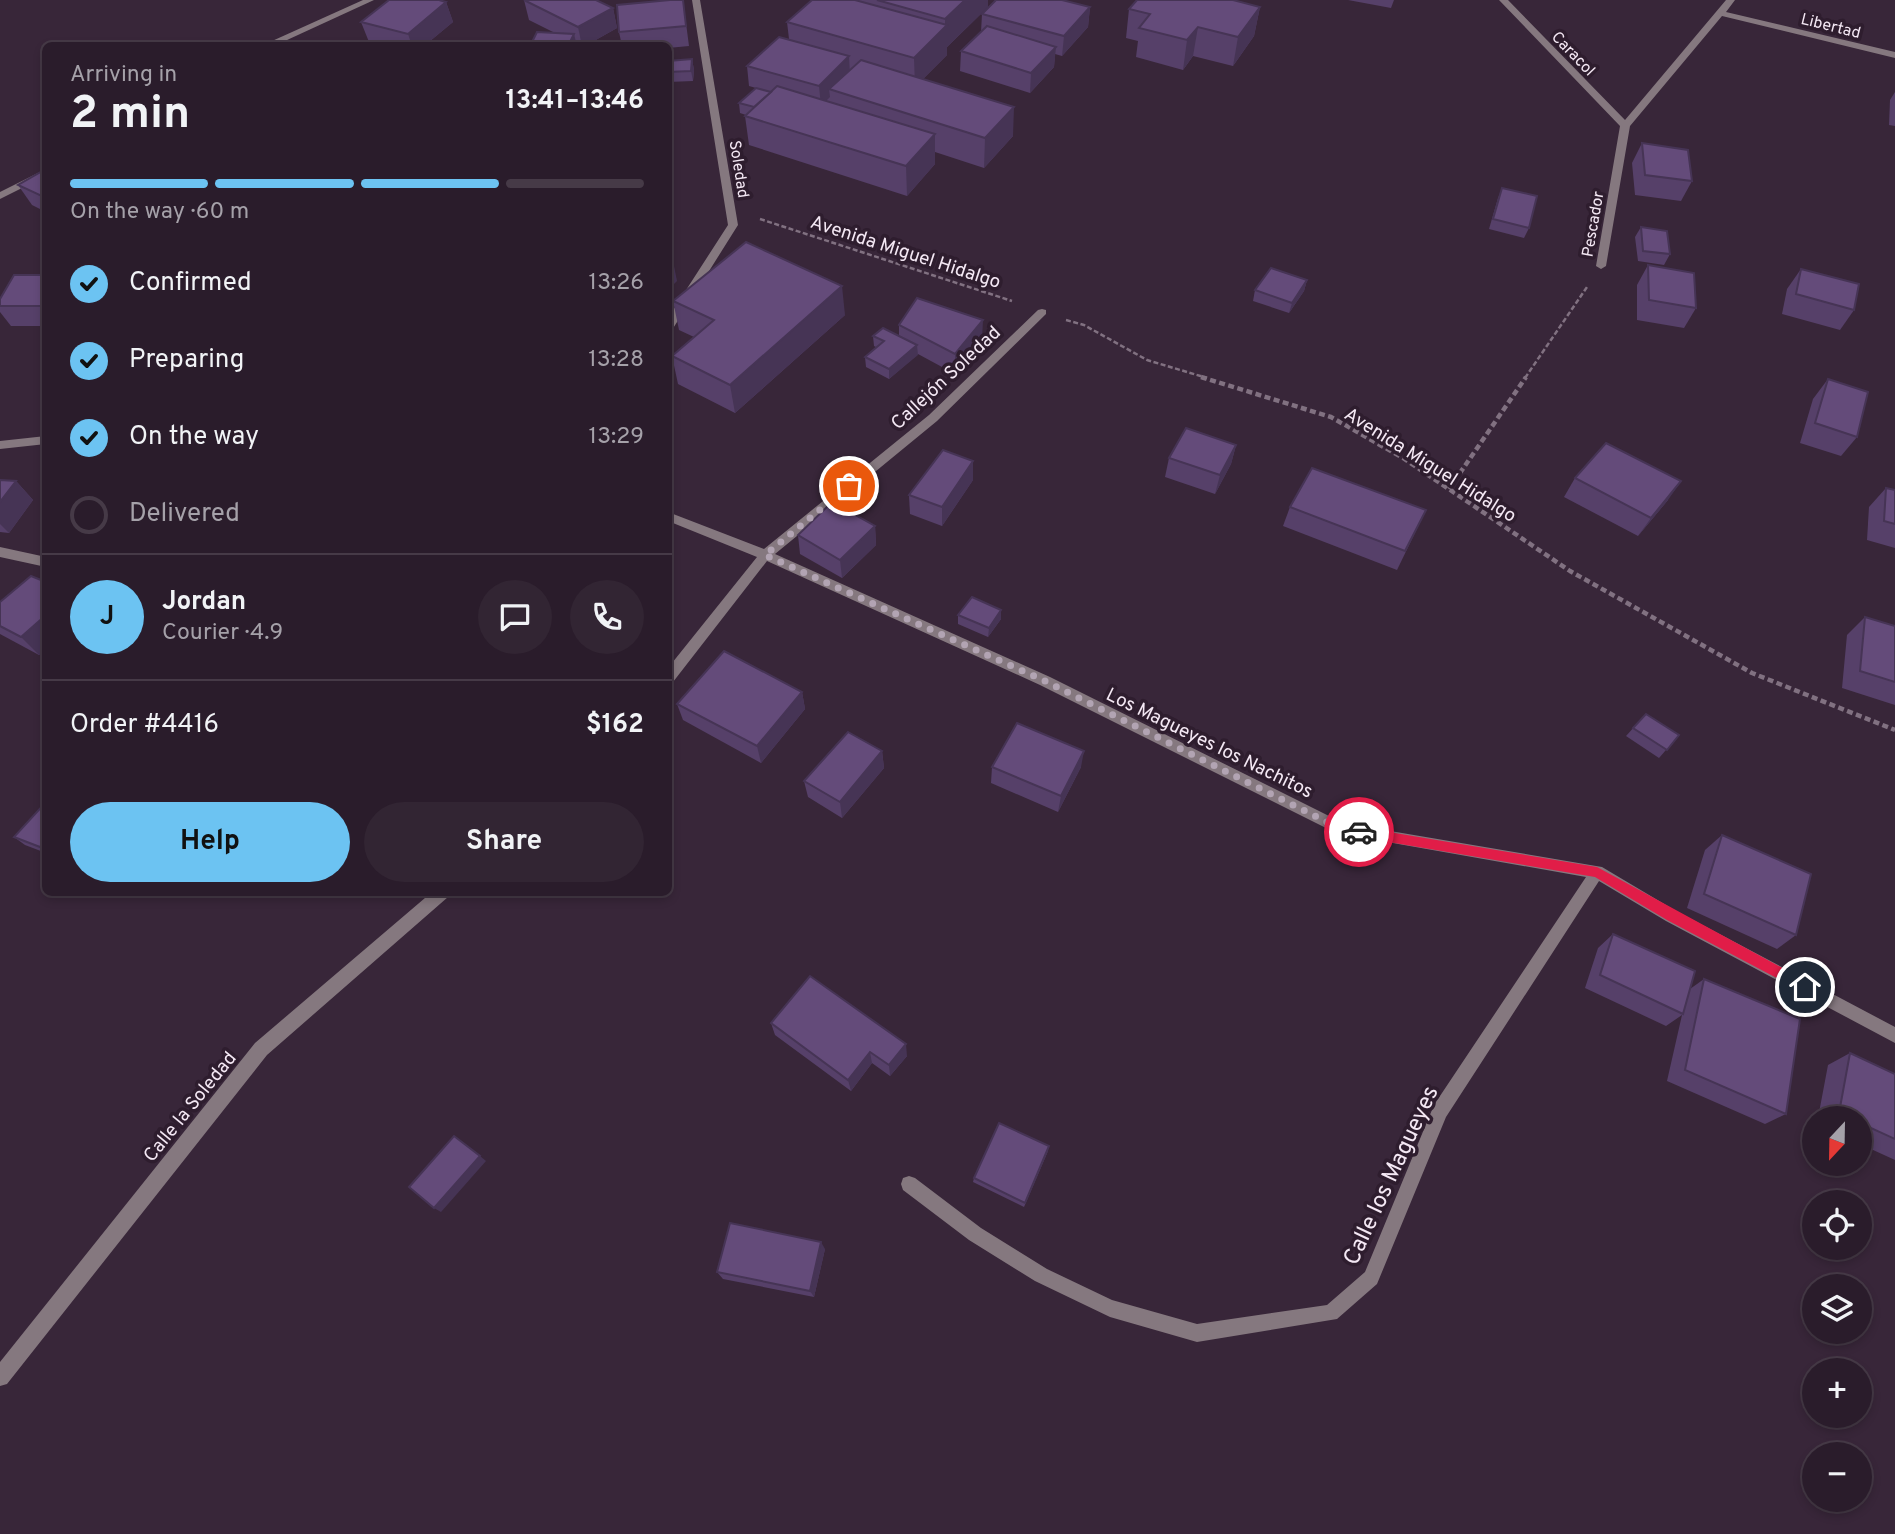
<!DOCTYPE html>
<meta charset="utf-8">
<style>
:root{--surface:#2a1c2b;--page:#322533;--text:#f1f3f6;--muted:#a5a1a9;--line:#463a47;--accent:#6cc3f2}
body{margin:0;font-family:Overpass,sans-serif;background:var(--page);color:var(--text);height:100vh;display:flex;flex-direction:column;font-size:26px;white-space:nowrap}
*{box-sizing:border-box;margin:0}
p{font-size:23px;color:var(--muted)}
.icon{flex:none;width:38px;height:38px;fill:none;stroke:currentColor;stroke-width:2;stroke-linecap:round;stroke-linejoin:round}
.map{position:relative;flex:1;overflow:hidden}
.drawer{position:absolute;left:42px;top:42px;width:630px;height:854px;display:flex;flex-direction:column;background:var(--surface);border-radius:10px;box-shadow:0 4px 10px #0003,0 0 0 2px var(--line)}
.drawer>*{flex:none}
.needle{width:46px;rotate:202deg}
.buttons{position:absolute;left:1802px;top:1106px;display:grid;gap:14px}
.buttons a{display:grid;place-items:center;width:70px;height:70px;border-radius:50%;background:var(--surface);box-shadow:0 4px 10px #0003,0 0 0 2px var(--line);font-size:35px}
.pin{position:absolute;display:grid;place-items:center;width:60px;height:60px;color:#fff;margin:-30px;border:4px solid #fff;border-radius:50%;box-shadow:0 2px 7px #0007}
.courier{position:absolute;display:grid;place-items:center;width:70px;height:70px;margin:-35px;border:5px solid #e11d48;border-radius:50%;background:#fff;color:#222;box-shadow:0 2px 9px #0007}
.summary em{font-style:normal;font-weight:700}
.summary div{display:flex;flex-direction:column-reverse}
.summary{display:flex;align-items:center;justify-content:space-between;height:119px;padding:0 28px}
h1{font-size:46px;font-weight:700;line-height:52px}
.bar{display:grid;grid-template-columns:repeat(4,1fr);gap:10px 7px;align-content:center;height:84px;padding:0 28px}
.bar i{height:9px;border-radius:5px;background:var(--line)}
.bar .on{background:var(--accent)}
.bar p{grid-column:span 4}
.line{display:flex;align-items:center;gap:18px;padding:0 28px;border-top:2px solid var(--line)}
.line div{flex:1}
.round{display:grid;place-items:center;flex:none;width:74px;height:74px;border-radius:37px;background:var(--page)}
ol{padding:0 28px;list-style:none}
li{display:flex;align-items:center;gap:21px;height:77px}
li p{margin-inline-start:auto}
li .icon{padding:7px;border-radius:50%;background:var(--accent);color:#111;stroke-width:4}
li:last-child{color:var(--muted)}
li i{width:38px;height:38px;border:4px solid var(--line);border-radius:50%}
.button{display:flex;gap:14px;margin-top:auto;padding:14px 28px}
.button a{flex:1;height:80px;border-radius:42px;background:var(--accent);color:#111;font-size:28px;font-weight:700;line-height:80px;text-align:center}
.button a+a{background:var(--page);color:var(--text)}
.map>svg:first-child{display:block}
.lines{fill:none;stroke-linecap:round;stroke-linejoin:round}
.path-far1{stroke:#817181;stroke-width:2.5;stroke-dasharray:5 2.5;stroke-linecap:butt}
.path{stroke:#817181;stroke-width:4.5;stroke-dasharray:6 3.5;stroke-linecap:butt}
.minor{fill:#85787f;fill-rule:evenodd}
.wall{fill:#564069}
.shaded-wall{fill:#463455}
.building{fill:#644b7a;stroke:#463455;stroke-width:2}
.route{fill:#e11d48}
.done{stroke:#b2a4b3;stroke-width:7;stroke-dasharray:0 12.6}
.labels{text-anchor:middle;stroke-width:7;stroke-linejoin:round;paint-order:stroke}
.far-street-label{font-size:16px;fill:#f4e8f4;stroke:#2e1d2e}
.street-label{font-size:19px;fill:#f4e8f4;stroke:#2e1d2e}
.near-street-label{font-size:23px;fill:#f4e8f4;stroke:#2e1d2e}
</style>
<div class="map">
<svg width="1895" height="1534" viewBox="0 0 1895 1534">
<rect width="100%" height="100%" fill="#382639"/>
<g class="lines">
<g class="path-far1">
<path d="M760,219L1012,301"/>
<path d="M1066,320L1084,325L1147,360L1207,378"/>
<path d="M1525,378L1587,287"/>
</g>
<g class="path">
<path d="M1201,377L1331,417L1403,458L1570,571L1752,673L1895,730"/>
<path d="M1449,489L1526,377"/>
</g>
<g class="minor">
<path d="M363,0H374L274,46H261Z"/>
<path d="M692,0H700L738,225L672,330H668V318L728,225Z"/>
<path d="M1499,0H1508L1625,120L1726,0H1735L1726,12L1895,52V58L1722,16L1630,126L1606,266L1601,269L1596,266L1620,126Z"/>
<path d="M46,169V176L0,199V192Z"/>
<path d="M1042,309L1046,310V314L937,421L775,554L1050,677L1343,823L1602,867L1676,911L1895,1027V1043L1666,921L1599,881L1446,1117L1377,1284L1337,1319L1197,1342L1110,1317L1035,1281L969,1240L903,1190L901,1184L903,1178L909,1176L915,1178L981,1228L1047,1269L1112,1300L1197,1324L1327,1305L1365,1272L1434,1105L1586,877L1336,833L1040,685L767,561L673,682L668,683V668L757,557L668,521V512L764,549L929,415L1038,310Z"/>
<path d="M46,436V444L0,449V441Z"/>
<path d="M0,547L46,557V567L0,557Z"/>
<path d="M432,892H450L448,897L267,1055L7,1384L0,1386V1362L255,1043Z"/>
</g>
</g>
<g class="wall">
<path d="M524,0L613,8L617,28L585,46H580L576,43L577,46H530L555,33L529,20Z"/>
<path d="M683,0L689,46L668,48V46H622L619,32Z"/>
<path d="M812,0H988V7L947,47V55L923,79L1013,136L984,168L935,152V164L907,196L749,145L745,116L746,115L740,113L739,103L756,88L749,86L747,66L789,39L787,22Z"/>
<path d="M1348,0H1394L1391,8Z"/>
<path d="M446,2L453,22L424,46H383L369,42L361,22Z"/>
<path d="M1090,7L1088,27L1062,56L1055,54L1054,67L1030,93L960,71L961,51L981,32L982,14Z"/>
<path d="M1260,7L1254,36L1233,66L1193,56L1183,70L1136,57L1138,41L1126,38L1129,9Z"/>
<path d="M692,59L694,70L693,81L668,82V61Z"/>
<path d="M1895,92V126L1889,125L1890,100Z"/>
<path d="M1642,143L1692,181L1681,201L1635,195L1632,163Z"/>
<path d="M46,169V212L32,205L18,185Z"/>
<path d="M1502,188L1529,228L1524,238L1489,229L1498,198Z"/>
<path d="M1641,227L1670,254L1664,265L1638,261L1635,237Z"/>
<path d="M1648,265L1696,308L1684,328L1637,320V285Z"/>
<path d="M1801,269L1854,310L1840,330L1782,314L1787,289Z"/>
<path d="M46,275V326H11L0,312V299Z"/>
<path d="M1307,280L1304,291L1289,313L1253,301L1255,290Z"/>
<path d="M673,301L845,315L735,413L678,384L672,356L694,337L679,330Z"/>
<path d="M899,325L982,340L955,374L918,354L889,379L866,367L865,357L876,347L874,346L873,336L899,335Z"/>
<path d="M1828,379L1857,437L1841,456L1800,443L1813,399Z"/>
<path d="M1236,445L1231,464L1215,494L1165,477L1169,458Z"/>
<path d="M1575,478L1668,500L1638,536L1564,497Z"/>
<path d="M0,480L16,481L33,500L9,533L0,532Z"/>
<path d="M973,480L942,526L910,514L909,495Z"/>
<path d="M1886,488L1895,490V548L1867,540L1869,507Z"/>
<path d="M1290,507L1426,510L1397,570L1283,526Z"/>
<path d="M875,526L876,545L842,578L800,554L798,535Z"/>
<path d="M46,582V649L39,655L0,634V602Z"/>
<path d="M958,615L1001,619L988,637L958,624Z"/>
<path d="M1865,617L1895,626V705L1842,688L1847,635Z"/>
<path d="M802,692L805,709L761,763L683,720L677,704Z"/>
<path d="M1646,714L1679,735L1659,758L1626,736Z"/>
<path d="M882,751L884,768L842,818L808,797L804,781Z"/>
<path d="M992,767H1081L1058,812L991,783Z"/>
<path d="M46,802V853L25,845L14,837Z"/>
<path d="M1722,835L1796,935L1777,949L1687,908L1705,850Z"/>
<path d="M1613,934L1690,989L1704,979L1786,1114L1765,1124L1667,1081L1682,1015L1666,1026L1585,988L1598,948Z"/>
<path d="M771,1023L907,1056L890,1076L872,1063L851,1091L775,1035Z"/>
<path d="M1850,1053L1895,1074V1160L1860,1144V1118H1818L1828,1065Z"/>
<path d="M1048,1151L1024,1207L973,1182L974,1178Z"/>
<path d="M825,1249L814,1297L723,1279L717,1272Z"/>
</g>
<g class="shaded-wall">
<path d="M965,0H988V7L947,47V55L915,87L914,58L945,27V19Z"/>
<path d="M446,2L453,22L424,46H412L408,34Z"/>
<path d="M1090,7L1088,27L1062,56L1064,36Z"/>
<path d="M1260,7L1254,36L1233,66L1238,37Z"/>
<path d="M613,8L617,28L585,46H582L578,27Z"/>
<path d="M1198,27L1193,56L1183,70L1187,40Z"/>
<path d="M574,34L577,46H568Z"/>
<path d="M1056,47L1054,67L1030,93L1031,73Z"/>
<path d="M849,56L850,76L829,89L830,97L821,106L819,86Z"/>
<path d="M692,59L694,70L693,81L691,71Z"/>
<path d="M1014,107L1013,136L984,168L985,138Z"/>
<path d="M935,134V164L907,196L906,166Z"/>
<path d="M673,261L677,281L668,290V265Z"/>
<path d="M1307,280L1304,291L1289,313L1292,303Z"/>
<path d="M842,286L845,315L735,413L730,385Z"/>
<path d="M983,320L982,340L955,374V354Z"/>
<path d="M917,345L918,355L889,379V369Z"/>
<path d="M1236,445L1231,464L1215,494L1220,475Z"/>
<path d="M973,461V480L942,526V507Z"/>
<path d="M16,481L33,500L9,533L0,524V502Z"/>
<path d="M1681,481L1668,500L1638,536L1651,518Z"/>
<path d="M875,526L876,545L842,578L840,560Z"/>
<path d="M1001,610V619L988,637L989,628Z"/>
<path d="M46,615V649L39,655L21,637Z"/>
<path d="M802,692L805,709L761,763L757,746Z"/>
<path d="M882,751L884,768L842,818L840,802Z"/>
<path d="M1084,751L1081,767L1058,812L1061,796Z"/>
<path d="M46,840V851L40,847Z"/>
<path d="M906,1044L907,1056L890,1076L889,1065Z"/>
<path d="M870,1052L872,1063L851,1091L848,1080Z"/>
<path d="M480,1156L486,1161L441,1212L434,1208Z"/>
<path d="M821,1242L825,1249L814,1297L810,1291Z"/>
</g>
<g class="building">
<path d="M389,0H439L446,2L408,34L361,22Z"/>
<path d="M524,0H596L613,8L578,27Z"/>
<path d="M670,0H683L686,26L619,32L617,5Z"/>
<path d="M812,0H855L947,25L914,58L787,22Z"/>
<path d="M877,0H965L945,19Z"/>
<path d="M996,0H1062L1090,7L1064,36L982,14Z"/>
<path d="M1137,0H1233L1260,7L1238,37L1198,27L1187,40L1139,28L1150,14L1129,9Z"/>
<path d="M987,26L1056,47L1031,73L961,51Z"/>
<path d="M537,32L574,34L568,46H530Z"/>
<path d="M779,37L849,56L819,86L747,66Z"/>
<path d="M692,59L691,71L668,72V61Z"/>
<path d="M861,60L1014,107L985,138L829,89Z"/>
<path d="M777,86L935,134L906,166L745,116Z"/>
<path d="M756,88L771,92L754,107L739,103Z"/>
<path d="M1642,143L1688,150L1692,181L1645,175Z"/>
<path d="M46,169V198L18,185Z"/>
<path d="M1502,188L1537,196L1529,228L1493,219Z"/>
<path d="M1641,227L1667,231L1670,254L1643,251Z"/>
<path d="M746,242L842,286L730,385L672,356L714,320L673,301Z"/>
<path d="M1648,265L1694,273L1696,308L1649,300Z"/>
<path d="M1271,268L1307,280L1292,303L1255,290Z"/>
<path d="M1801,269L1859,284L1854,310L1796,294Z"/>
<path d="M14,275H46V306H0V299Z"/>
<path d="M917,298L983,320L955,354L899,325Z"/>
<path d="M883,328L917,345L889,369L865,357L884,341L873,336Z"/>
<path d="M1828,379L1868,392L1857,437L1815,423Z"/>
<path d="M1186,428L1236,445L1220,475L1169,458Z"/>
<path d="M1606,443L1681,481L1651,518L1575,478Z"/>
<path d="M943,450L973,461L942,507L909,495Z"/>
<path d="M1312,468L1426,510L1405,551L1290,507Z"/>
<path d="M0,480L16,481L0,502Z"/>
<path d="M1886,488L1895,490V524L1884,521Z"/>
<path d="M832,502L875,526L840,560L798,535Z"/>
<path d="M31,576L46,582V615L21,637L0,626V602Z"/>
<path d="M972,597L1001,610L989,628L958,615Z"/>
<path d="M1865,617L1895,626V682L1860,671Z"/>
<path d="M724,651L802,692L757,746L677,704Z"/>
<path d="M1646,714L1679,735L1667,750L1633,728Z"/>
<path d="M1017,723L1084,751L1061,796L992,767Z"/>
<path d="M848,732L882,751L840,802L804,781Z"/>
<path d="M46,802V840L40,847L14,837Z"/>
<path d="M1722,835L1811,874L1796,935L1704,894Z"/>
<path d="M1613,934L1695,971L1683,1014L1600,975Z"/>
<path d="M810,976L906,1044L889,1065L870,1052L848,1080L771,1023Z"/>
<path d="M1704,979L1800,1019L1786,1114L1685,1070Z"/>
<path d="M1850,1053L1895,1074V1139L1860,1123V1118H1850L1839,1113Z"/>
<path d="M999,1123L1049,1146L1025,1203L974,1178Z"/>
<path d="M454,1136L480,1156L434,1208L409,1187Z"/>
<path d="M730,1223L821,1242L810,1291L717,1272Z"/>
</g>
<path class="route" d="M1359,827L1597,867L1810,983L1812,987L1805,993L1801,991L1667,920L1595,877L1359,837L1353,832Z"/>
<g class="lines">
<path class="done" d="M849,486L765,555L1045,681L1341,829L1359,832"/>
</g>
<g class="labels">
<g class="far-street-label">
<text transform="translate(1831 25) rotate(14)" y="6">Libertad</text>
<text transform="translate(1574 53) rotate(46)" y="6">Caracol</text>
<text transform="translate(740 169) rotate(81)" y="6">Soledad</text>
<text transform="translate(1592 224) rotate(-80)" y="6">Pescador</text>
</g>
<g class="street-label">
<text transform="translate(906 251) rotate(18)" y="7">Avenida Miguel Hidalgo</text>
<text transform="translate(945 377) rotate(-43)" y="7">Callejón Soledad</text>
<text transform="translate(1431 464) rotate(32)" y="7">Avenida Miguel Hidalgo</text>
<text transform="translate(1210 742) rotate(26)" y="7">Los Magueyes los Nachitos</text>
<text transform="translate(189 1106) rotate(-51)" y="7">Calle la Soledad</text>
</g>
<g class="near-street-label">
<text transform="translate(1390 1175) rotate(-65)" y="8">Calle los Magueyes</text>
</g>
</g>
</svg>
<div class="buttons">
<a><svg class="needle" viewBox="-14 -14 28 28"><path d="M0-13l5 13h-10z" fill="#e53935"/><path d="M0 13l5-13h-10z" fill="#a5a1a9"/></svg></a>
<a><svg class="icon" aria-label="locate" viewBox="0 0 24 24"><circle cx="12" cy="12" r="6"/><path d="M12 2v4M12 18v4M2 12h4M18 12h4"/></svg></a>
<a><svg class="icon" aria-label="layers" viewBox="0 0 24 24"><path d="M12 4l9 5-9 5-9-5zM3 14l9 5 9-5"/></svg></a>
<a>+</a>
<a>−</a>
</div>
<div class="pin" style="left:849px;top:486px;background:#ea580c"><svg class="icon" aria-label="bag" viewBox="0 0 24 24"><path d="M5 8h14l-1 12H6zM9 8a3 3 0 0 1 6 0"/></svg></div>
<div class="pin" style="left:1805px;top:987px;background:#1f2937"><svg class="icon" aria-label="home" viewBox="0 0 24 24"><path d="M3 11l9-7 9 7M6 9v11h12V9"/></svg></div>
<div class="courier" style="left:1359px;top:832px"><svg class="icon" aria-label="car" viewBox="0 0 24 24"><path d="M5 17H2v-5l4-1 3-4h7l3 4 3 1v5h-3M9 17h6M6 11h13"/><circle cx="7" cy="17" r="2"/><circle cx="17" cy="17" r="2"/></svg></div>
<section class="drawer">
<div class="summary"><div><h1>2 min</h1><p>Arriving in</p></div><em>13:41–13:46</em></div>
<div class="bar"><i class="on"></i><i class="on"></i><i class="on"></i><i></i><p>On the way · 60 m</p></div>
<ol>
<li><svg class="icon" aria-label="check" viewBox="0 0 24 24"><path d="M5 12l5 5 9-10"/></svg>Confirmed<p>13:26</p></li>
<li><svg class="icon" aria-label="check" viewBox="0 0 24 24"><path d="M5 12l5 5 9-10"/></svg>Preparing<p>13:28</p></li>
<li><svg class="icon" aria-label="check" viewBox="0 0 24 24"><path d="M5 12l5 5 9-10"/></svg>On the way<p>13:29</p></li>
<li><i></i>Delivered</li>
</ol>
<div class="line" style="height:126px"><b class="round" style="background:var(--accent);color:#111">J</b><div><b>Jordan</b><p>Courier · 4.9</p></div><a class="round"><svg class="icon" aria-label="chat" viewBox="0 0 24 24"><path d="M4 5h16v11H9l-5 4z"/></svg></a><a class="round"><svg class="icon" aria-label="phone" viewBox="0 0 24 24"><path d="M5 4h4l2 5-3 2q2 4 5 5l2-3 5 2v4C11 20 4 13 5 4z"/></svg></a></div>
<div class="line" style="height:91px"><div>Order #4416</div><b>$162</b></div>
<div class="button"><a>Help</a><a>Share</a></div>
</section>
</div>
